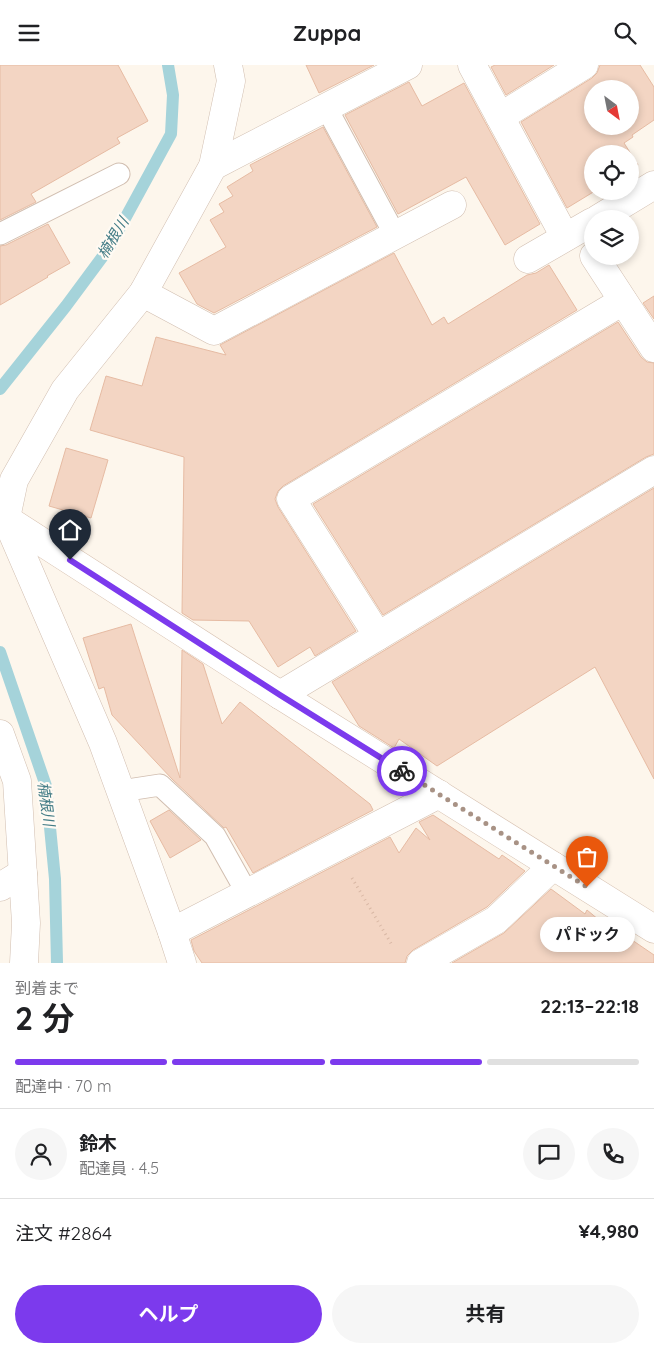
<!DOCTYPE html>
<html lang="ja">
<meta charset="utf-8">
<style>
:root{--surface:#fff;--page:#f6f6f6;--text:#202124;--muted:#757577;--line:#e0e0e0;--accent:#7c3aed}
body{margin:0;font-family:Quicksand,"Noto Sans JP",sans-serif;background:var(--page);color:var(--text);height:100vh;display:flex;flex-direction:column;font-size:19px;white-space:nowrap}
*{box-sizing:border-box;margin:0}
p{font-size:16px;color:var(--muted)}
.icon{flex:none;width:28px;height:28px;fill:none;stroke:currentColor;stroke-width:2;stroke-linecap:round;stroke-linejoin:round}
.map{position:relative;height:898px;overflow:hidden}
.panel{display:flex;flex-direction:column;background:var(--surface);flex:1}
.panel>*{flex:none}
.needle{width:32px;rotate:148deg}
.buttons{position:absolute;left:584px;top:15px;display:grid;gap:10px}
.buttons a{display:grid;place-items:center;width:55px;height:55px;border-radius:50%;background:var(--surface);box-shadow:0 2px 8px #0003;font-size:25px}
.pin{position:absolute;display:grid;place-items:center;width:42px;height:42px;color:#fff;margin:-51px -21px;border-radius:50% 50% 50% 0;rotate:-45deg;box-shadow:0 0 5px #0007}
.pin .icon{rotate:45deg}
.courier{position:absolute;display:grid;place-items:center;width:50px;height:50px;margin:-25px;border:4px solid #7c3aed;border-radius:50%;background:#fff;color:#222;box-shadow:0 1px 6px #0007}
.bubble{position:absolute;height:35px;border-radius:18px;background:var(--surface);box-shadow:0 2px 8px #0003;font-size:16px;font-weight:700;line-height:35px;text-align:center}
.head em{font-style:normal;font-weight:700}
.head div{display:flex;flex-direction:column-reverse}
.head{display:flex;align-items:center;justify-content:space-between;height:85px;padding:0 15px}
h1{font-size:32px;font-weight:700;line-height:38px}
.bar{display:grid;grid-template-columns:repeat(4,1fr);gap:8px 5px;align-content:center;height:60px;padding:0 15px}
.bar i{height:6px;border-radius:4px;background:var(--line)}
.bar .active{background:var(--accent)}
.bar p{grid-column:span 4}
.line{display:flex;align-items:center;gap:12px;padding:0 15px;border-top:1px solid var(--line)}
.line div{flex:1}
.round{display:grid;place-items:center;flex:none;width:52px;height:52px;border-radius:26px;background:var(--page)}
.button{display:flex;gap:10px;margin-top:auto;padding:10px 15px}
.button a{flex:1;height:58px;border-radius:30px;background:var(--accent);color:#fff;font-size:20px;font-weight:700;line-height:58px;text-align:center}
.button a+a{background:var(--page);color:var(--text)}
header{display:flex;justify-content:space-between;align-items:center;height:65px;padding:0 15px;background:var(--surface);font-size:22px;font-weight:700}
.map>svg:first-child{display:block}
.lines{fill:none;stroke-linecap:round;stroke-linejoin:round}
.stream{stroke:#a5d3da;stroke-width:12}
.building{fill:#f3d5c3;stroke:#e6bba3;fill-rule:evenodd}
.lane-casing{stroke:#d1beb0;stroke-width:23}
.street-casing{stroke:#d1beb0;stroke-width:29}
.secondary-casing{stroke:#d6c0b0;stroke-width:29}
.path{stroke:#d9b8a5;stroke-width:3;stroke-dasharray:1 4;stroke-linecap:butt}
.lane{stroke:#fff;stroke-width:21}
.street{stroke:#fff;stroke-width:28}
.secondary{stroke:#fff;stroke-width:28}
.done{stroke:#a89285;stroke-width:5;stroke-dasharray:0 9}
.route{stroke:#7c3aed;stroke-width:6}
.labels{text-anchor:middle;stroke-width:4.5;stroke-linejoin:round;paint-order:stroke}
.water-label{font-size:15px;font-style:italic;fill:#437c86;stroke:#fffaf3}
</style>
<header><svg class="icon" aria-label="menu" viewBox="0 0 24 24"><path d="M4 6h16M4 12h16M4 18h16"/></svg>Zuppa<svg class="icon" aria-label="search" viewBox="0 0 24 24"><circle cx="10" cy="10" r="6"/><path d="M15 15l6 6"/></svg></header>
<div class="map">
<svg width="654" height="898" viewBox="0 0 654 898">
<rect width="100%" height="100%" fill="#fdf6ec"/>
<g class="lines">
<g class="stream">
<path d="M0,324L66,241L109,183L171,69L173,30L168,0"/>
<path d="M0,587L46,721L55,814L57,898"/>
</g>
</g>
<g class="building">
<path d="M0,0H118L148,56L117,73L120,78L31,129L36,137L0,155Z"/>
<path d="M306,0H374L319,28Z"/>
<path d="M495,0H554L506,30L491,2Z"/>
<path d="M600,0H640L654,22V55L632,70L633,72L624,78L638,100L630,105V89H592V126H595L567,143L521,57L592,13L597,8ZM592,24H630V61H592Z"/>
<path d="M409,17L422,41L464,18L540,159L505,180L466,112L398,149L345,50Z"/>
<path d="M323,62L377,162L214,248L197,239L179,208L226,182L210,155L224,147L219,139L233,131L227,122L253,106L250,100Z"/>
<path d="M48,159L70,198L47,211L48,212L0,240V181L6,180Z"/>
<path d="M394,188L432,260L444,252L448,259L527,210L536,208L549,200L577,245L283,421L278,426L275,434L278,442L356,566L315,591L310,582L278,602L249,556L193,555L182,548L184,392L90,365L106,311L142,321L156,272L226,290L220,280Z"/>
<path d="M654,231V254L643,238Z"/>
<path d="M618,257L641,292L647,297L654,298V389L646,392L383,550L313,439Z"/>
<path d="M66,383L108,395L91,453L49,441Z"/>
<path d="M654,423V714L595,602L437,701L399,674L394,683L359,661L332,617Z"/>
<path d="M131,559L180,713L182,585L203,599L222,659L240,637L370,739L373,745L253,808L226,762L224,763L172,714L112,650L104,622L99,624L83,573Z"/>
<path d="M169,745L201,775L170,793L150,756Z"/>
<path d="M433,750L499,794L502,790L525,806L487,842L413,885L407,891L405,898H202L194,886L191,875L390,772L399,788L416,763L430,775L419,757Z"/>
<path d="M551,824L585,849L587,845L611,865L613,862L654,890V898H452L504,868Z"/>
</g>
<g class="lines">
<g class="lane-casing">
<g id="lane">
<path d="M326,42L395,170"/>
<path d="M0,169L119,109"/>
<path d="M121,726L160,720L215,771L247,828"/>
</g>
</g>
<g class="street-casing">
<g id="street">
<path d="M472,0L565,172"/>
<path d="M500,52L584,0"/>
<path d="M213,101L408,0"/>
<path d="M598,154L654,120"/>
<path d="M594,191L654,283"/>
<path d="M528,194L592,157"/>
<path d="M143,228L214,266L452,140"/>
<path d="M378,571L291,434L623,236"/>
<path d="M280,630L654,405"/>
<path d="M0,669L17,716L26,858L24,898"/>
<path d="M0,822L23,808"/>
<path d="M172,867L439,729"/>
<path d="M182,898L172,867L103,678L6,453L14,415L65,325L143,228L213,101L231,16L228,0"/>
<path d="M421,898L496,855L553,801"/>
</g>
</g>
<g class="secondary-casing">
<path id="secondary" d="M0,450L280,630L654,864"/>
</g>
<path class="path" d="M352,813L392,880"/>
<use href="#lane" class="lane"/>
<use href="#street" class="street"/>
<use href="#secondary" class="secondary"/>
</g>
<g class="lines">
<path class="done" d="M402,706L587,822"/>
<path class="route" d="M70,495L280,630L402,706"/>
</g>
<g class="labels">
<g class="water-label">
<text transform="translate(113 173) rotate(-59)" y="5">楠根川</text>
<text transform="translate(46 739) rotate(82)" y="5">楠根川</text>
</g>
</g>
</svg>
<div class="buttons">
<a><svg class="needle" viewBox="-14 -14 28 28"><path d="M0-13l5 13h-10z" fill="#e53935"/><path d="M0 13l5-13h-10z" fill="#757577"/></svg></a>
<a><svg class="icon" aria-label="locate" viewBox="0 0 24 24"><circle cx="12" cy="12" r="6"/><path d="M12 2v4M12 18v4M2 12h4M18 12h4"/></svg></a>
<a><svg class="icon" aria-label="layers" viewBox="0 0 24 24"><path d="M12 4l9 5-9 5-9-5zM3 14l9 5 9-5"/></svg></a>
</div>
<div class="pin" style="left:587px;top:822px;background:#ea580c"><svg class="icon" aria-label="bag" viewBox="0 0 24 24"><path d="M5 8h14l-1 12H6zM9 8a3 3 0 0 1 6 0"/></svg></div>
<div class="pin" style="left:70px;top:495px;background:#1f2937"><svg class="icon" aria-label="home" viewBox="0 0 24 24"><path d="M3 11l9-7 9 7M6 9v11h12V9"/></svg></div>
<div class="courier" style="left:402px;top:706px"><svg class="icon" aria-label="bike" viewBox="0 0 24 24"><circle cx="6" cy="16" r="4"/><circle cx="18" cy="16" r="4"/><path d="M6 16l4-8h5l3 8M10 8l3 8H6M13 5h3"/></svg></div>
<div class="bubble" style="left:540px;top:852px;width:95px">パドック</div>
</div>
<section class="panel">
<div class="head"><div><h1>2 分</h1><p>到着まで</p></div><em>22:13–22:18</em></div>
<div class="bar"><i class="active"></i><i class="active"></i><i class="active"></i><i></i><p>配達中 · 70 m</p></div>
<div class="line" style="height:90px"><a class="round"><svg class="icon" aria-label="person" viewBox="0 0 24 24"><circle cx="12" cy="8" r="4"/><path d="M4 21q1-7 8-7t8 7"/></svg></a><div><b>鈴木</b><p>配達員 · 4.5</p></div><a class="round"><svg class="icon" aria-label="chat" viewBox="0 0 24 24"><path d="M4 5h16v11H9l-5 4z"/></svg></a><a class="round"><svg class="icon" aria-label="phone" viewBox="0 0 24 24"><path d="M5 4h4l2 5-3 2q2 4 5 5l2-3 5 2v4C11 20 4 13 5 4z"/></svg></a></div>
<div class="line" style="height:65px"><div>注文 #2864</div><b>¥4,980</b></div>
<div class="button"><a>ヘルプ</a><a>共有</a></div>
</section>
